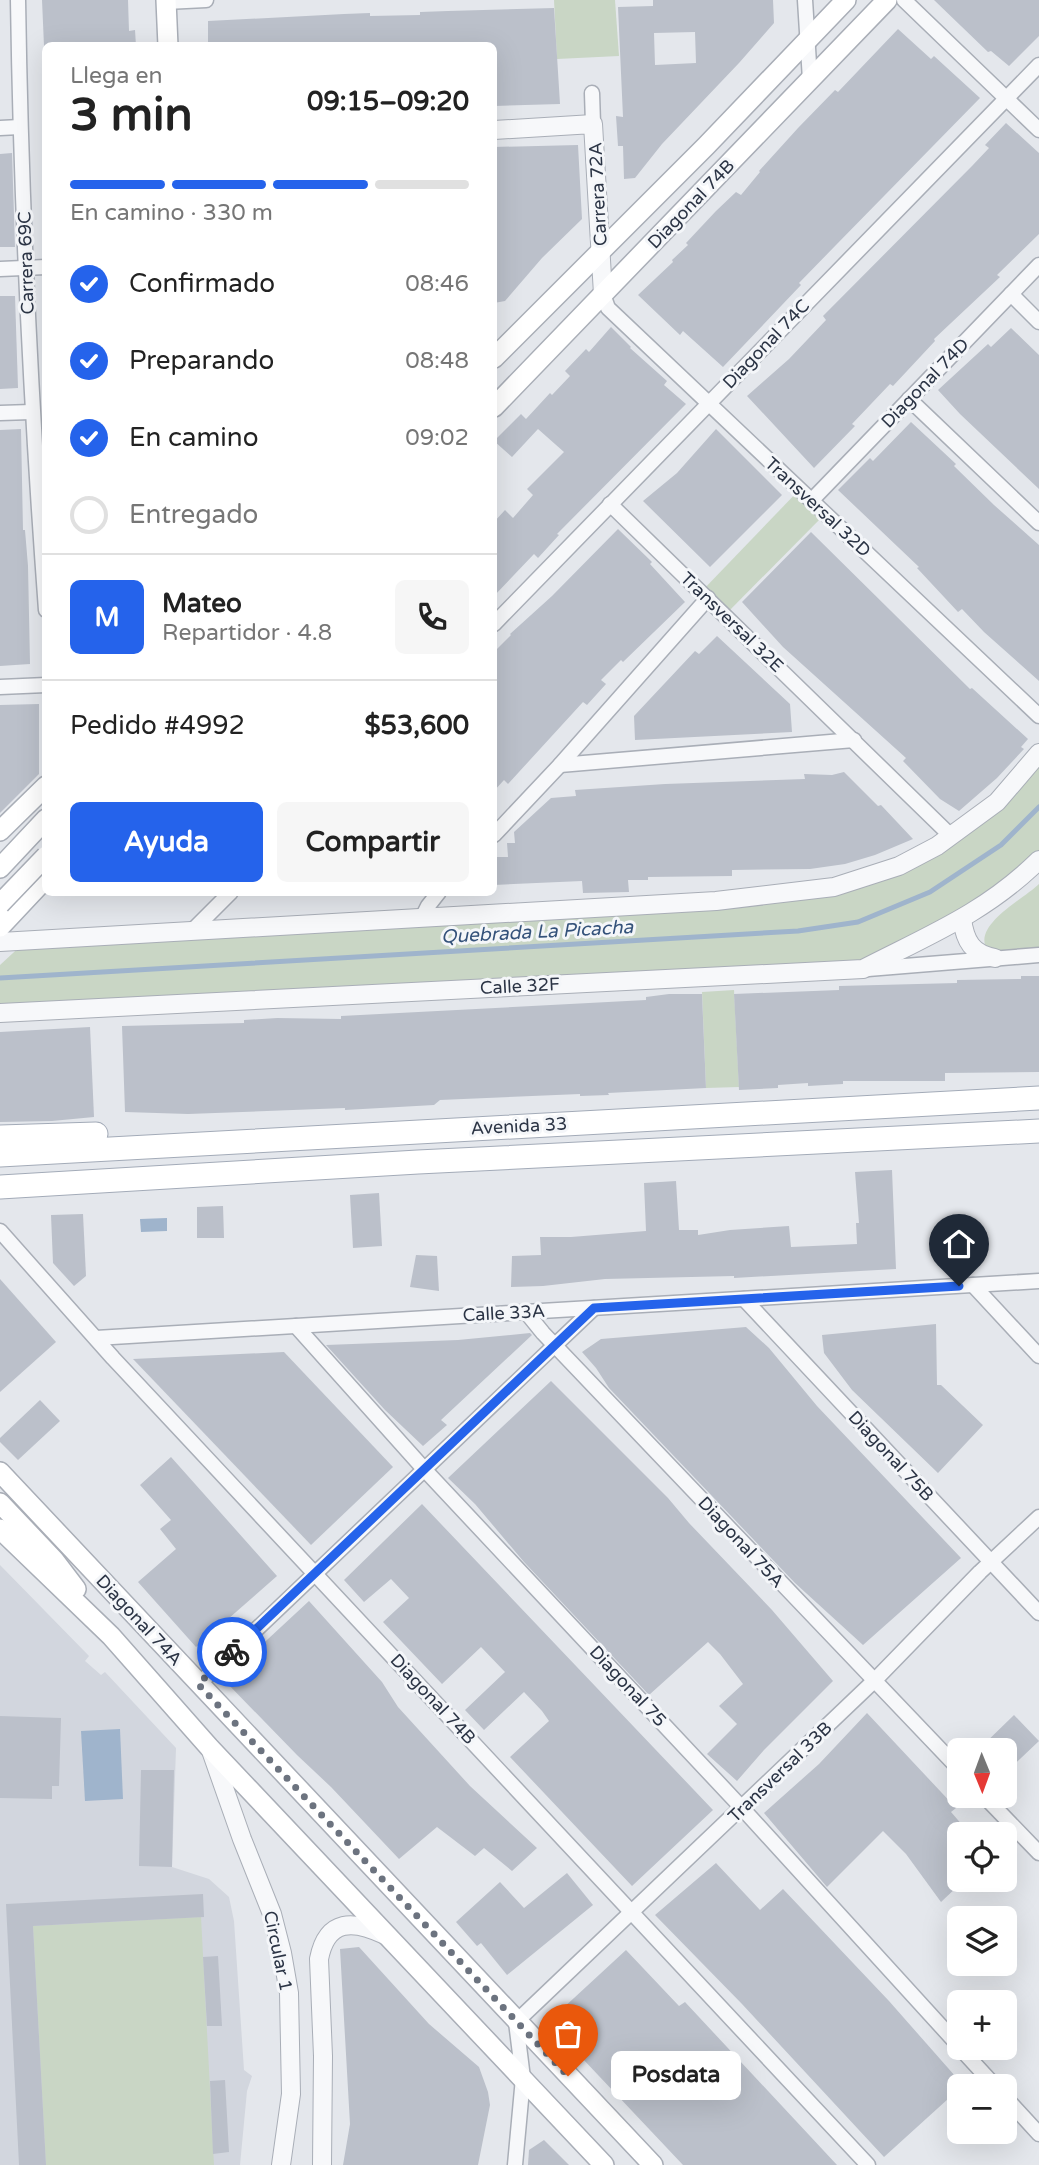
<!DOCTYPE html>
<html lang="es">
<meta charset="utf-8">
<style>
:root{--surface:#fff;--page:#f6f6f6;--text:#222;--muted:#767676;--line:#e0e0e0;--accent:#2563eb}
body{margin:0;font-family:"Varela Round",sans-serif;background:var(--page);color:var(--text);height:100vh;display:flex;flex-direction:column;font-size:26px;white-space:nowrap}
*{box-sizing:border-box;margin:0}
p{font-size:23px;color:var(--muted)}
.icon{flex:none;width:38px;height:38px;fill:none;stroke:currentColor;stroke-width:2;stroke-linecap:round;stroke-linejoin:round}
.map{position:relative;flex:1;overflow:hidden}
.drawer{position:absolute;left:42px;top:42px;width:455px;height:854px;display:flex;flex-direction:column;background:var(--surface);border-radius:10px;box-shadow:0 7px 28px #0002}
.drawer>*{flex:none}
.needle{width:46px;rotate:179deg}
.tools{position:absolute;left:947px;top:1738px;display:grid;gap:14px}
.tools a{display:grid;place-items:center;width:70px;height:70px;border-radius:10px;background:var(--surface);box-shadow:0 7px 28px #0002;font-size:35px}
.pin{position:absolute;display:grid;place-items:center;width:60px;height:60px;color:#fff;margin:-72px -30px;border-radius:50% 50% 50% 0;rotate:-45deg;box-shadow:0 0 7px #0007}
.pin .icon{rotate:45deg}
.courier{position:absolute;display:grid;place-items:center;width:70px;height:70px;margin:-35px;border:5px solid #2563eb;border-radius:50%;background:#fff;color:#222;box-shadow:0 2px 9px #0007}
.bubble{position:absolute;height:49px;border-radius:10px;background:var(--surface);box-shadow:0 7px 28px #0002;font-size:23px;font-weight:700;line-height:49px;text-align:center}
.head em{font-style:normal;font-weight:700}
.head div{display:flex;flex-direction:column-reverse}
.head{display:flex;align-items:center;justify-content:space-between;height:119px;padding:0 28px}
h1{font-size:46px;font-weight:700;line-height:52px}
.bar{display:grid;grid-template-columns:repeat(4,1fr);gap:10px 7px;align-content:center;height:84px;padding:0 28px}
.bar i{height:9px;border-radius:5px;background:var(--line)}
.bar .active{background:var(--accent)}
.bar p{grid-column:span 4}
.line{display:flex;align-items:center;gap:18px;padding:0 28px;border-top:2px solid var(--line)}
.line div{flex:1}
.round{display:grid;place-items:center;flex:none;width:74px;height:74px;border-radius:10px;background:var(--page)}
ol{padding:0 28px;list-style:none}
li{display:flex;align-items:center;gap:21px;height:77px}
li p{margin-inline-start:auto}
li .icon{padding:7px;border-radius:50%;background:var(--accent);color:#fff;stroke-width:4}
li:last-child{color:var(--muted)}
li i{width:38px;height:38px;border:4px solid var(--line);border-radius:50%}
.button{display:flex;gap:14px;margin-top:auto;padding:14px 28px}
.button a{flex:1;height:80px;border-radius:10px;background:var(--accent);color:#fff;font-size:28px;font-weight:700;line-height:80px;text-align:center}
.button a+a{background:var(--page);color:var(--text)}
.map>svg:first-child{display:block}
.built{fill:#d2d6de}
.green{fill:#c9d6c5}
.water{fill:#9fb4cc}
.lines{fill:none;stroke-linecap:round;stroke-linejoin:round}
.stream{stroke:#9fb4cc;stroke-width:5}
.building{fill:#bbc0ca;fill-rule:evenodd}
.minor-casing{stroke:#a9aeb7;stroke-width:17}
.tertiary-casing{stroke:#a9aeb7;stroke-width:20}
.secondary-casing{stroke:#a9aeb7;stroke-width:22}
.primary-casing{stroke:#a3abb8;stroke-width:25}
.minor{stroke:#f7f8fa;stroke-width:14}
.tertiary{stroke:#f7f8fa;stroke-width:18}
.secondary{stroke:#fff;stroke-width:19}
.primary{stroke:#fff;stroke-width:23}
.secondary-bridge-casing{stroke:#a9aeb7;stroke-width:22;stroke-linecap:butt}
.secondary-bridge{stroke:#fff;stroke-width:19}
.done{stroke:#6c737f;stroke-width:7;stroke-dasharray:0 12.6}
.route{stroke:#2563eb;stroke-width:9}
.labels{text-anchor:middle;stroke-width:6;stroke-linejoin:round;paint-order:stroke}
.street-label{font-size:18px;fill:#2b3445;stroke:#f4f6f9}
.water-label{font-size:19px;font-style:italic;fill:#34527a;stroke:#f4f6f9}
</style>
<div class="map">
<svg width="1039" height="2165" viewBox="0 0 1039 2165">
<rect width="100%" height="100%" fill="#e4e7ec"/>
<path class="built" d="M0,1565L89,1656L85,1661L101,1675L105,1672L176,1748L172,1867L209,1879L229,1897L234,1921L244,2070L252,2076L247,2091L240,2165H0Z"/>
<g class="green">
<path d="M554,0H615L619,56L557,59Z"/>
<path d="M800,489L825,514L725,615L701,592Z"/>
<path d="M1039,753V860L1020,879L863,969L0,1013V965L26,941L834,887L937,846Z"/>
<path d="M1039,884V947L989,952C968,927 1024,899 1039,884Z"/>
<path d="M734,990L739,1087L706,1088L702,992Z"/>
<path d="M201,1917L214,2165H46L33,1926Z"/>
</g>
<g class="water">
<path d="M167,1218V1231L141,1232L140,1219Z"/>
<path d="M120,1729L123,1799L85,1801L81,1731Z"/>
</g>
<g class="lines">
<path class="stream" d="M0,978L798,931L858,922L930,892L1001,845L1039,807"/>
</g>
<g class="building">
<path d="M42,0H128L129,31L135,30L136,46H44Z"/>
<path d="M653,0H773L774,23L739,63L662,144L635,178L624,179L623,146H618L616,116L623,117L618,7L653,6ZM695,32L696,63L655,65L654,33Z"/>
<path d="M934,0H1039V36L1009,66L991,51L988,52Z"/>
<path d="M554,8L560,104L494,106V46H208V21L344,14L370,13V16L420,15V12L448,11Z"/>
<path d="M898,29L931,59L934,56L980,98L836,245L799,283L801,285L723,367L683,331L680,335L638,295L673,262L672,260L688,245L686,243L716,211L736,192L741,195L760,172L759,171L798,128L835,90L838,92Z"/>
<path d="M1006,123L1039,153V234L997,275L1000,277L934,339L935,341L893,386L890,384L852,424L855,426L814,468L747,396L789,359L826,320L823,316L972,166L989,148L985,145Z"/>
<path d="M578,145L582,219L542,258L505,301L494,303V147Z"/>
<path d="M12,153L15,247H0V154Z"/>
<path d="M0,296H15L18,388L0,389Z"/>
<path d="M611,327L631,347L630,348L667,381L664,385L686,404L557,534L559,535L538,558L534,554L494,596V522L505,510L513,518L533,495L527,489L564,452L538,429L512,457L494,441L521,414L526,419L550,393L552,395L570,376L565,371L586,349L589,352Z"/>
<path d="M1011,328L1039,355V489L960,414L938,390L988,344L991,347Z"/>
<path d="M911,422L956,464L954,466L994,505L1039,545V681L984,632L962,609L958,612L917,568L919,567L838,490L870,458L873,461Z"/>
<path d="M21,429L23,530H25L28,566L30,664L0,666V430Z"/>
<path d="M716,429L782,495L710,567L643,501L677,473Z"/>
<path d="M618,529L652,562L650,564L685,602L623,662L621,660L601,680L606,684L587,705L583,702L508,784L504,780L494,791V652L511,635L510,634L552,596Z"/>
<path d="M811,532L970,689L972,688L1028,739L1021,747L1024,749L997,778L959,811L940,799L903,761L906,758L783,647L742,602Z"/>
<path d="M717,636L790,704L792,732L635,740L634,716L695,651L699,654Z"/>
<path d="M39,704V774L0,813V705Z"/>
<path d="M844,772L878,806L881,805L913,839L875,855L845,864L810,869L732,870V876L648,877V880H628L629,892L583,893L582,881L494,885V857H508L507,843H515L514,832L551,798L576,796L575,790L665,784L805,779L804,774L832,775Z"/>
<path d="M1021,976H1039V1072L945,1073V1081H843V1084L808,1086V1083L778,1085V1088L739,1090L734,994L839,990V986L957,983V980L1021,979Z"/>
<path d="M669,994H702L706,1088L608,1093L609,1095L580,1096V1094L440,1100L434,1105L345,1110V1108L188,1114L125,1112L122,1026L244,1023V1020L277,1018L341,1019V1016L646,1000V997Z"/>
<path d="M90,1027L94,1117L52,1121L0,1122V1032Z"/>
<path d="M892,1170L896,1269L734,1278V1276L605,1279L543,1286L511,1287L512,1256L541,1255L540,1237H571L646,1231L644,1183L676,1181L679,1230H698V1235L730,1230L789,1226L791,1247L857,1244L856,1223H859L855,1172Z"/>
<path d="M379,1193L382,1246L353,1248L350,1195Z"/>
<path d="M223,1206L224,1238H197V1207Z"/>
<path d="M83,1214L86,1276L74,1286L53,1263L51,1215Z"/>
<path d="M416,1255L437,1256L439,1291L410,1287Z"/>
<path d="M0,1279L56,1342L0,1392Z"/>
<path d="M936,1324L937,1385H941L983,1425L938,1473L852,1390L824,1353L822,1335Z"/>
<path d="M746,1327L769,1348L817,1406L961,1558L863,1645L795,1583L609,1388L596,1368L582,1352L601,1339Z"/>
<path d="M530,1333L532,1335L441,1420L447,1425L423,1446L385,1410L326,1345L458,1340Z"/>
<path d="M284,1352L393,1467L311,1545L133,1359Z"/>
<path d="M551,1381L668,1498L689,1523L772,1610L833,1681L764,1750L737,1781L707,1754L737,1724L719,1706L743,1684L720,1654L708,1642L649,1695L524,1562L475,1504L448,1478Z"/>
<path d="M40,1400L60,1421L18,1460L0,1442V1438Z"/>
<path d="M171,1457L277,1576L196,1647L138,1582L176,1549L160,1529L171,1520L140,1485Z"/>
<path d="M422,1504L713,1810L632,1886L510,1757L549,1721L542,1711L524,1692L484,1730L465,1710L505,1672L481,1647L442,1684L383,1622L409,1598L391,1579L364,1602L344,1580Z"/>
<path d="M309,1601L382,1682L398,1707L470,1786L537,1848L512,1871L484,1848L475,1856L437,1827L399,1859L331,1787L297,1755L224,1680Z"/>
<path d="M867,1713L956,1808L951,1812L970,1834H959V1885L941,1902L906,1854L883,1831L827,1887L764,1813L819,1764Z"/>
<path d="M1014,1715L1039,1741L1004,1774V1750H978Z"/>
<path d="M0,1716L61,1718L59,1786H52V1799L0,1798Z"/>
<path d="M141,1770H174L172,1867L139,1866Z"/>
<path d="M716,1863L760,1910L783,1889L889,2001L963,2085L959,2086V2089L884,2157L742,2004L655,1915Z"/>
<path d="M567,1873L593,1905L507,1975L481,1943L477,1946L456,1922L500,1882L524,1908Z"/>
<path d="M203,1894L204,1917L33,1926L46,2165H19L6,1904Z"/>
<path d="M359,1947L429,2024L479,2067L488,2092L490,2105L478,2165H343L350,2124L340,1949Z"/>
<path d="M626,1950L679,2006L685,2002L837,2165H683L548,2022Z"/>
<path d="M218,1956L222,2026H207L203,1957Z"/>
<path d="M225,2080L229,2152L213,2154L210,2081Z"/>
<path d="M544,2140L569,2165H528L529,2150Z"/>
</g>
<g class="lines">
<g class="minor-casing">
<g id="minor">
<path d="M18,0C21,204 31,407 46,610"/>
<path d="M805,0L810,80"/>
<path d="M904,0L1039,130"/>
<path d="M166,2L206,0"/>
<path d="M592,93L593,124"/>
<path d="M0,128L20,127"/>
<path d="M0,269L46,267"/>
<path d="M603,294L608,308L1039,716"/>
<path d="M1011,294L1039,322"/>
<path d="M909,399L1039,523"/>
<path d="M0,413L31,412"/>
<path d="M812,500L1039,265"/>
<path d="M610,504L951,836"/>
<path d="M494,624L1039,65"/>
<path d="M0,687L46,685"/>
<path d="M560,765L854,740"/>
<path d="M494,835L560,765L708,598"/>
<path d="M423,916L428,906L439,892"/>
<path d="M192,931L231,892"/>
<path d="M868,969L1039,955"/>
<path d="M0,1231L113,1358L868,2165"/>
<path d="M973,1285L1039,1356"/>
<path d="M744,1299L1039,1613"/>
<path d="M526,1312L543,1333L959,1769"/>
<path d="M296,1326L424,1469L742,1808L959,2046"/>
<path d="M96,1338L1039,1281"/>
<path d="M199,1684L594,1308"/>
<path d="M984,1796L1039,1853"/>
<path d="M960,2048L995,2086"/>
<path d="M1004,2096L1039,2134"/>
<path d="M515,2165L523,2078L516,2022L875,1680L980,1572L1039,1517"/>
</g>
</g>
<g class="tertiary-casing">
<g id="tertiary">
<path d="M494,130L593,124L603,294"/>
<path d="M962,919C965,941 972,954 995,958"/>
<path d="M0,942L716,901L834,887L899,866L937,846L997,802L1039,753"/>
<path d="M0,1013L863,969C929,935 985,913 1039,860"/>
<path d="M210,1748L242,1839L272,1914L282,1953L289,1993L291,2094L281,2165"/>
<path d="M322,2165L323,2056L319,1959C327,1918 354,1920 385,1935"/>
</g>
</g>
<g class="secondary-casing">
<g id="secondary">
<path d="M166,0L168,46"/>
<path d="M494,358L706,146L846,0"/>
<path d="M494,407L887,0"/>
<path d="M0,831L46,786"/>
<path d="M0,868L46,819"/>
<path d="M0,927L46,878"/>
<path d="M0,1472L653,2165"/>
<path d="M0,1503L54,1560L76,1589"/>
<path d="M0,1529L111,1636L209,1747L604,2165"/>
</g>
</g>
<g class="primary-casing">
<g id="primary">
<path d="M0,1137L96,1134"/>
<path d="M0,1155L1039,1098"/>
<path d="M0,1187L418,1162L1039,1131"/>
</g>
</g>
<use href="#minor" class="minor"/>
<use href="#tertiary" class="tertiary"/>
<use href="#secondary" class="secondary"/>
<use href="#primary" class="primary"/>
<g class="secondary-bridge-casing">
<path id="secondary-bridge" d="M0,904L46,856"/>
</g>
<use href="#secondary-bridge" class="secondary-bridge"/>
</g>
<g class="lines">
<path class="done" d="M232,1652L198,1684L568,2076"/>
<path class="route" d="M232,1652L594,1308L959,1286"/>
</g>
<g class="labels">
<g class="street-label">
<text transform="translate(598 194) rotate(-93)" y="6">Carrera 72A</text>
<text transform="translate(691 204) rotate(-46)" y="6">Diagonal 74B</text>
<text transform="translate(26 263) rotate(-92)" y="6">Carrera 69C</text>
<text transform="translate(766 344) rotate(-46)" y="6">Diagonal 74C</text>
<text transform="translate(925 383) rotate(-46)" y="6">Diagonal 74D</text>
<text transform="translate(818 507) rotate(43)" y="6">Transversal 32D</text>
<text transform="translate(732 622) rotate(44)" y="6">Transversal 32E</text>
<text transform="translate(520 986) rotate(-3)" y="6">Calle 32F</text>
<text transform="translate(519 1126) rotate(-3)" y="6">Avenida 33</text>
<text transform="translate(504 1313) rotate(-3)" y="6">Calle 33A</text>
<text transform="translate(891 1456) rotate(47)" y="6">Diagonal 75B</text>
<text transform="translate(741 1542) rotate(47)" y="6">Diagonal 75A</text>
<text transform="translate(139 1620) rotate(47)" y="6">Diagonal 74A</text>
<text transform="translate(628 1686) rotate(47)" y="6">Diagonal 75</text>
<text transform="translate(433 1699) rotate(47)" y="6">Diagonal 74B</text>
<text transform="translate(780 1772) rotate(-44)" y="6">Transversal 33B</text>
<text transform="translate(278 1951) rotate(78)" y="6">Circular 1</text>
</g>
<g class="water-label">
<text transform="translate(537 931) rotate(-3)" y="7">Quebrada La Picacha</text>
</g>
</g>
</svg>
<div class="tools">
<a><svg class="needle" viewBox="-14 -14 28 28"><path d="M0-13l5 13h-10z" fill="#e53935"/><path d="M0 13l5-13h-10z" fill="#767676"/></svg></a>
<a><svg class="icon" aria-label="locate" viewBox="0 0 24 24"><circle cx="12" cy="12" r="6"/><path d="M12 2v4M12 18v4M2 12h4M18 12h4"/></svg></a>
<a><svg class="icon" aria-label="layers" viewBox="0 0 24 24"><path d="M12 4l9 5-9 5-9-5zM3 14l9 5 9-5"/></svg></a>
<a>+</a>
<a>−</a>
</div>
<div class="pin" style="left:568px;top:2076px;background:#ea580c"><svg class="icon" aria-label="bag" viewBox="0 0 24 24"><path d="M5 8h14l-1 12H6zM9 8a3 3 0 0 1 6 0"/></svg></div>
<div class="pin" style="left:959px;top:1286px;background:#1f2937"><svg class="icon" aria-label="home" viewBox="0 0 24 24"><path d="M3 11l9-7 9 7M6 9v11h12V9"/></svg></div>
<div class="courier" style="left:232px;top:1652px"><svg class="icon" aria-label="bike" viewBox="0 0 24 24"><circle cx="6" cy="16" r="4"/><circle cx="18" cy="16" r="4"/><path d="M6 16l4-8h5l3 8M10 8l3 8H6M13 5h3"/></svg></div>
<div class="bubble" style="left:611px;top:2051px;width:130px">Posdata</div>
<section class="drawer">
<div class="head"><div><h1>3 min</h1><p>Llega en</p></div><em>09:15–09:20</em></div>
<div class="bar"><i class="active"></i><i class="active"></i><i class="active"></i><i></i><p>En camino · 330 m</p></div>
<ol>
<li><svg class="icon" aria-label="check" viewBox="0 0 24 24"><path d="M5 12l5 5 9-10"/></svg>Confirmado<p>08:46</p></li>
<li><svg class="icon" aria-label="check" viewBox="0 0 24 24"><path d="M5 12l5 5 9-10"/></svg>Preparando<p>08:48</p></li>
<li><svg class="icon" aria-label="check" viewBox="0 0 24 24"><path d="M5 12l5 5 9-10"/></svg>En camino<p>09:02</p></li>
<li><i></i>Entregado</li>
</ol>
<div class="line" style="height:126px"><b class="round" style="background:var(--accent);color:#fff">M</b><div><b>Mateo</b><p>Repartidor · 4.8</p></div><a class="round"><svg class="icon" aria-label="phone" viewBox="0 0 24 24"><path d="M5 4h4l2 5-3 2q2 4 5 5l2-3 5 2v4C11 20 4 13 5 4z"/></svg></a></div>
<div class="line" style="height:91px"><div>Pedido #4992</div><b>$53,600</b></div>
<div class="button"><a>Ayuda</a><a>Compartir</a></div>
</section>
</div>
